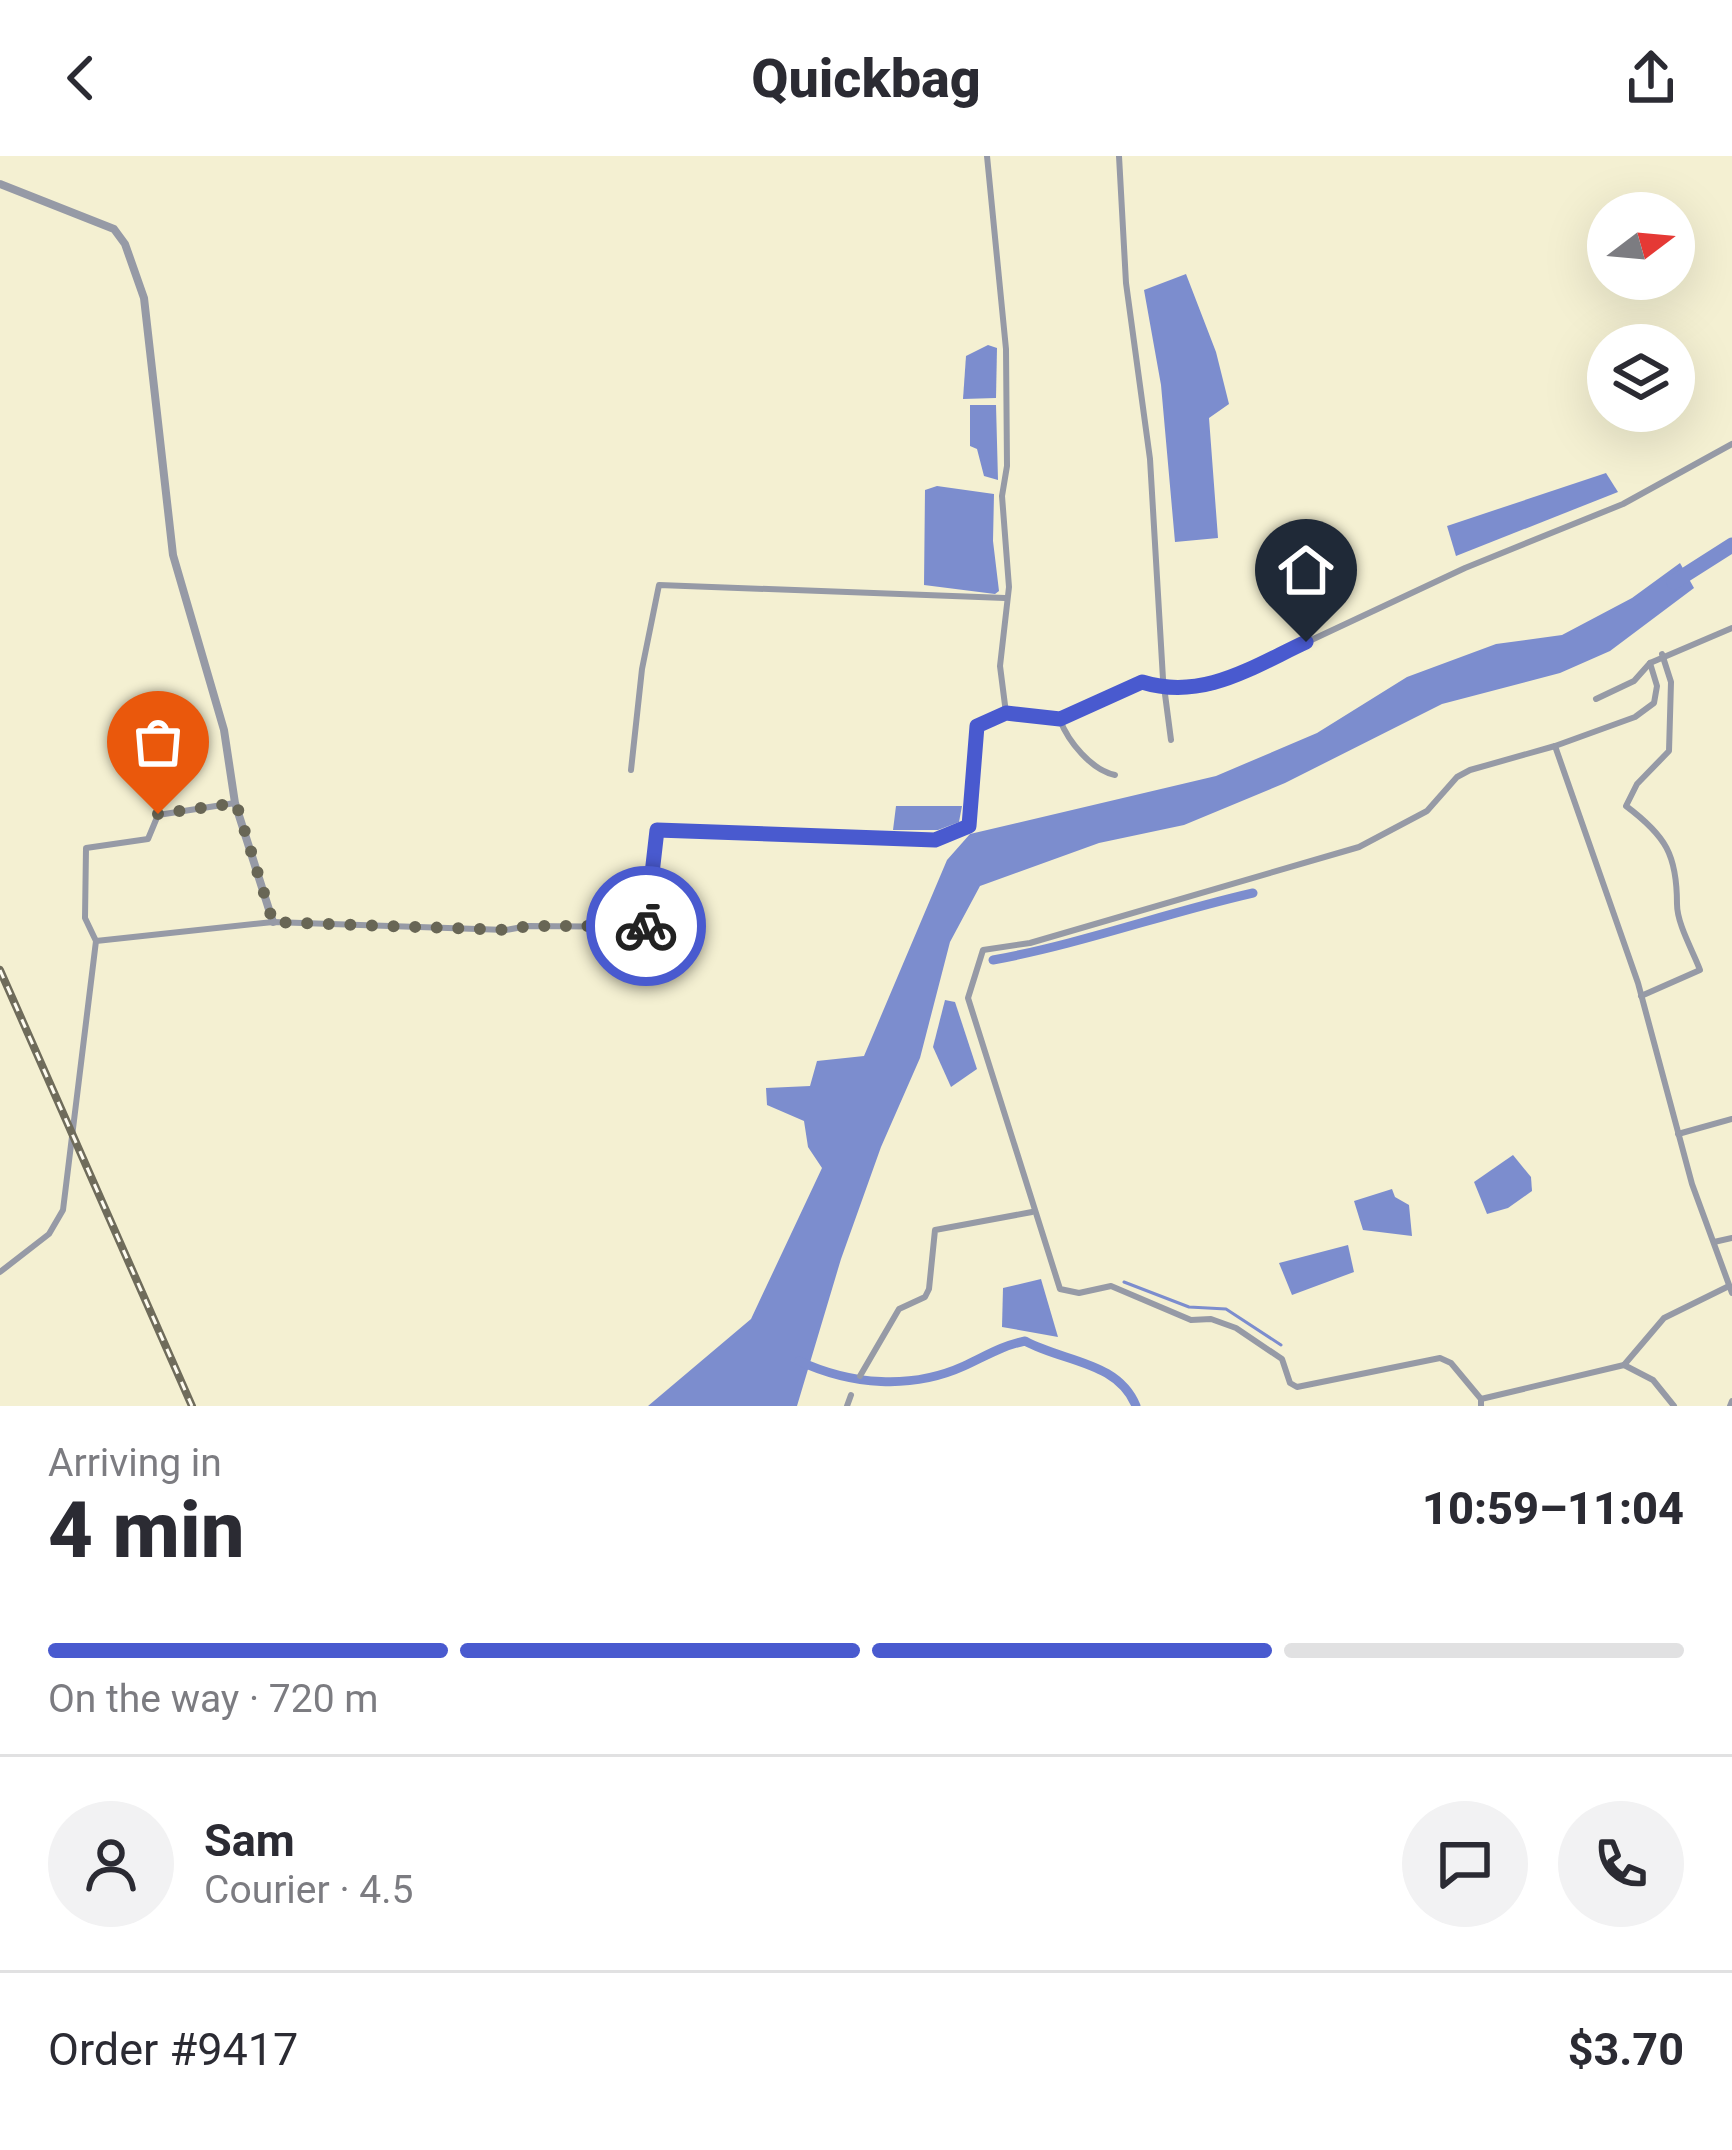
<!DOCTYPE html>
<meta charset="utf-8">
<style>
:root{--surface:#fff;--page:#f2f2f3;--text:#2b2b33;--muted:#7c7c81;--line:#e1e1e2;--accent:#495acf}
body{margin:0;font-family:Roboto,sans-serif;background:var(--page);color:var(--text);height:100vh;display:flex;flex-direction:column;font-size:45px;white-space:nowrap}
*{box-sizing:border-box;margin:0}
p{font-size:39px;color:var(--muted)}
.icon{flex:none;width:66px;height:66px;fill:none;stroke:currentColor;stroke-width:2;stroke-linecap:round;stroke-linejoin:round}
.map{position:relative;height:1250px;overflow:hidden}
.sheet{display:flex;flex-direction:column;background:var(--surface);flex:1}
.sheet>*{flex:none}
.needle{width:78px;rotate:74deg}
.tools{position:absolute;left:1587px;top:36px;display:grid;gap:24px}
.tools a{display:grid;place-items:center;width:108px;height:108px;border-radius:50%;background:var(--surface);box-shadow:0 12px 48px #0002;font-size:60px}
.pin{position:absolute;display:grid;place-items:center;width:102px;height:102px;color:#fff;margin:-123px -51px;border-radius:50% 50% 50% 0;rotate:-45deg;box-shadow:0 0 12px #0007}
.pin .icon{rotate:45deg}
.courier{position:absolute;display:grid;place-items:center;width:120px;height:120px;margin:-60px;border:9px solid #495acf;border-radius:50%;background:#fff;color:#222;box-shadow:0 3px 15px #0007}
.summary em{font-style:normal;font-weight:800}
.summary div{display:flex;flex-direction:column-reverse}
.summary{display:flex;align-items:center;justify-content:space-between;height:204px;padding:0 48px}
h1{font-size:78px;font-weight:800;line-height:90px}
.bar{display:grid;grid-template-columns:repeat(4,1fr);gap:18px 12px;align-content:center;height:144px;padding:0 48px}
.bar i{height:15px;border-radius:9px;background:var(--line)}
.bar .on{background:var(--accent)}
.bar p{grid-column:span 4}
.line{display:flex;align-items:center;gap:30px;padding:0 48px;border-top:3px solid var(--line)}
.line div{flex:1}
.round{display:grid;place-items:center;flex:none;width:126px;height:126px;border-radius:63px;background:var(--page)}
header{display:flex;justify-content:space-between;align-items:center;height:156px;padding:0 48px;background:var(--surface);font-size:54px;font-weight:800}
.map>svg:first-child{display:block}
.water{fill:#7c8dce}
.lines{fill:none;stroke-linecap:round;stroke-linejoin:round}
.stream{stroke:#7c8dce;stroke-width:3}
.canal{stroke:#7c8dce;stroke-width:9}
.river{stroke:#7c8dce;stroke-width:15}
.minor{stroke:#969aa6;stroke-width:6}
.tertiary{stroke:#969aa6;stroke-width:8}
.rail-casing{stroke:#6f6c5b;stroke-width:8}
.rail{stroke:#fefcf0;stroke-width:3;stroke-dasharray:9;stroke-linecap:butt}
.done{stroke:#686655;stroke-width:12;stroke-dasharray:0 21.6}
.route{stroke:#495acf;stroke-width:15}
</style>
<header><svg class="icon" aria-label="back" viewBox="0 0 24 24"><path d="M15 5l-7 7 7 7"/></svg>Quickbag<svg class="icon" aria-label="share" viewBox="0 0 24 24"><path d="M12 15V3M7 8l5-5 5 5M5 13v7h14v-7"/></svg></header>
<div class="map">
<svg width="1732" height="1250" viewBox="0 0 1732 1250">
<rect width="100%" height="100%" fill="#f4f0d2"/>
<g class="water">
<path d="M1186,118L1216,196L1229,248L1209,262L1218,382L1175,386L1161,229L1144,134Z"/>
<path d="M988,189L997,192L996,242L963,243L966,200Z"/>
<path d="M970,249H996L998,324L984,320L977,293L970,290Z"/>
<path d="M1606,317L1618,336L1456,400L1447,370Z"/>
<path d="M937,330L994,338L993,385L999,435L995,438L924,429L925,334Z"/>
<path d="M1680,407L1694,432L1610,495L1560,517L1442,548L1285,627L1184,669L1099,687L980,730L950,786L920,902L881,991L841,1103L797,1250H648L751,1163L822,1012L808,991L804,965L767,949L766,932L810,930L817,905L864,900L947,704L970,678L1216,620L1317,577L1407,521L1496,488L1562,479L1632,442Z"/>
<path d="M896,650H962L959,666L938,674H893Z"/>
<path d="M945,844L955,846L977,913L951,931L933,891Z"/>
<path d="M1513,999L1531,1021L1532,1035L1508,1052L1487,1058L1474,1026Z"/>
<path d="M1392,1033L1395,1041L1409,1049L1412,1080L1363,1074L1354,1045Z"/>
<path d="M1348,1089L1354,1116L1292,1139L1279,1107Z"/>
<path d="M1041,1123L1058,1181L1002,1171L1003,1132Z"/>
</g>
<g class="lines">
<path class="stream" d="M1124,1126L1189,1151L1226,1153L1281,1189"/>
<g class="canal">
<path d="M993,804C1081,788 1165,757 1253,737"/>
<path d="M799,1205C851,1229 911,1234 964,1210C986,1200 1001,1190 1025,1185C1063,1206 1118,1205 1136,1250"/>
</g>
<path class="river" d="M1674,426L1732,389"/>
<g class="minor">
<path d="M987,0L1006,193L1007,310L1002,340L1009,431L1000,510L1006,557"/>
<path d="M1119,0L1126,127L1150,303L1163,523L1171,584"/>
<path d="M1732,472L1650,507L1657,530L1654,547L1635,561L1555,590L1638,827L1692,1028L1732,1137"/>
<path d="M1596,543L1634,525L1650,507"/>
<path d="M1060,564C1068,585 1091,614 1115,619"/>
<path d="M631,614L642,513L659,429L1005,442"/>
<path d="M96,785L85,762L86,692L148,683L158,659L235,647"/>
<path d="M1641,840L1700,814C1693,795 1677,768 1677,748C1677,699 1666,680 1626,650L1637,628L1669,595L1671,526L1662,498"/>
<path d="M1678,978L1732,963"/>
<path d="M1714,1086L1732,1082"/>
<path d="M0,1116L49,1078L63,1054L96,785L273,766L506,774L528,770L646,771L657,674L935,684L969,670L977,570L1006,557L1060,564L1142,526L1164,533L1209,532L1465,412L1623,348L1732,288"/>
<path d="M1624,1209L1653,1224L1674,1250"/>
<path d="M860,1220L899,1153L925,1141L929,1133L935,1074L1032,1056"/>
<path d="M1481,1243L1624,1209L1664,1162L1729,1130"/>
<path d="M847,1250L851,1239"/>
<path d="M1481,1250V1243L1451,1207L1440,1202L1297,1231L1290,1227L1282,1203L1236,1172L1211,1163L1191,1164L1111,1130L1079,1137L1060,1133L968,842L983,794L1030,787L1359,691L1427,655L1457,621L1470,614L1555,590"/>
<path d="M1730,1250L1732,1245"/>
</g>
<path class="tertiary" d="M0,28L114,73L125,88L144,142L173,399L224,574L235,647L273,766"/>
<g class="rail-casing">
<path id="rail" d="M0,814L192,1250"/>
</g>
<use href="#rail" class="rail"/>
</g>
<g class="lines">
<path class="done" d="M158,658L236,647L273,766L506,774L528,770H646"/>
<path class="route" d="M646,770L657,674L935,684L969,670L977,570L1006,557L1060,563L1142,526C1203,545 1252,511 1306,486"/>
</g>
</svg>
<div class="tools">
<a><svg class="needle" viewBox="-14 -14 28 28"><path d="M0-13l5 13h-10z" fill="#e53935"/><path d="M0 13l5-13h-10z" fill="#7c7c81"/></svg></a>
<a><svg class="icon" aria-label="layers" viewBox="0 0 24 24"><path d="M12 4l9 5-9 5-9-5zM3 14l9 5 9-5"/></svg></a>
</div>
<div class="pin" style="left:158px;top:658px;background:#ea580c"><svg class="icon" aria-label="bag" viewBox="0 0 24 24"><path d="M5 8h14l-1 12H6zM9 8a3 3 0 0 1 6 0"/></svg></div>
<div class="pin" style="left:1306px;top:486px;background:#1f2937"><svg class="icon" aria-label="home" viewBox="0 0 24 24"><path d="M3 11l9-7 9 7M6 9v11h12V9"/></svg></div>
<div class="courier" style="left:646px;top:770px"><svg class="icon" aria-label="bike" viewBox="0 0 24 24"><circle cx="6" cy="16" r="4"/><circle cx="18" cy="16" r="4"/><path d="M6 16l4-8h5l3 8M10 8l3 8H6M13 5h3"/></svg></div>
</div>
<section class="sheet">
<div class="summary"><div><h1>4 min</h1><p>Arriving in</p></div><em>10:59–11:04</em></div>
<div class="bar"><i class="on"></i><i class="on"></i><i class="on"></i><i></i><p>On the way · 720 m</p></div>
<div class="line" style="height:216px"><a class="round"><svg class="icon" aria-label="person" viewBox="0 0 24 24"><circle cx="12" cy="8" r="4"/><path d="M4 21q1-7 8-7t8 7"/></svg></a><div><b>Sam</b><p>Courier · 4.5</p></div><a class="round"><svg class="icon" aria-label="chat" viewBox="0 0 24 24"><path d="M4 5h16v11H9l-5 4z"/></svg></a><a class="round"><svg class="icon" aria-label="phone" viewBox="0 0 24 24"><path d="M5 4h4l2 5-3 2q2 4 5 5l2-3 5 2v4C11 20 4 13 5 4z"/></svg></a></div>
<div class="line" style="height:156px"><div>Order #9417</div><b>$3.70</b></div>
</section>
